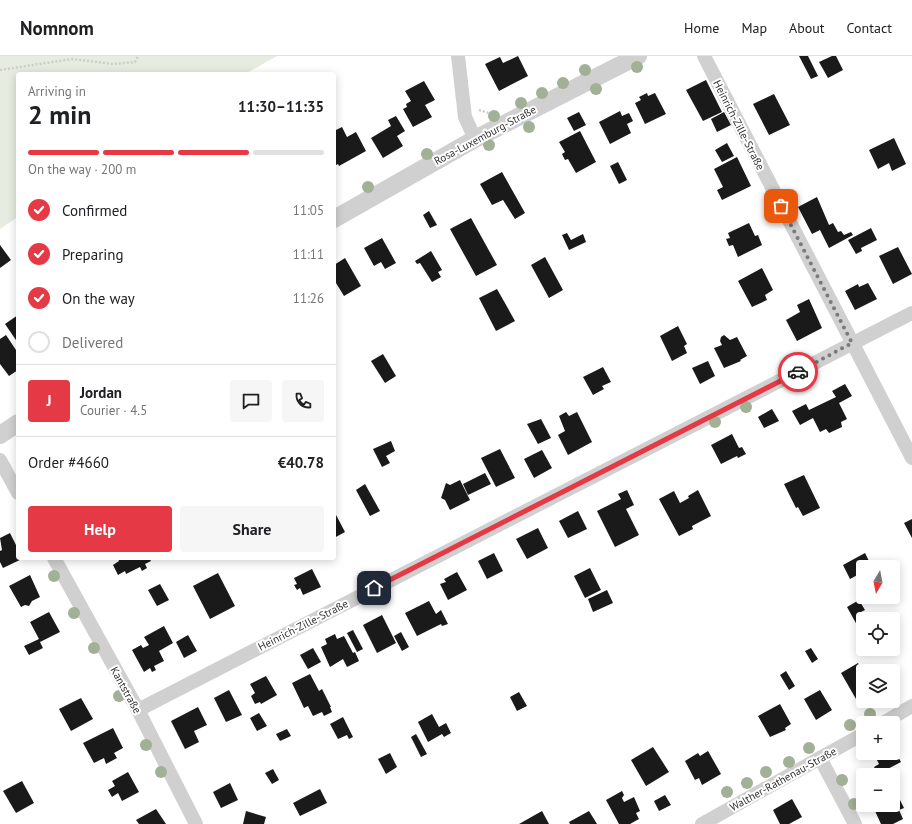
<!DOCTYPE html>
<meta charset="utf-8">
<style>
:root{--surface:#fff;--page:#f6f6f6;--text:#202124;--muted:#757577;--line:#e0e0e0;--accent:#e63946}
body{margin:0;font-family:"PT Sans",sans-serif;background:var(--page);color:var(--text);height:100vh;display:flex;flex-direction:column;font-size:15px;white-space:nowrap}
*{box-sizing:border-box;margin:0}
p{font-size:13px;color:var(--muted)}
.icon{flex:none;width:22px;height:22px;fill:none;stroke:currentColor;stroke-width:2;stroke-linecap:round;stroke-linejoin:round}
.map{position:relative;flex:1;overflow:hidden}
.side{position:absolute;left:16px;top:16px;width:320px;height:488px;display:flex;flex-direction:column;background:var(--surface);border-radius:4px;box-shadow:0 2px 10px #0003}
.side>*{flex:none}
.needle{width:26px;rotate:190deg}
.tools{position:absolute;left:856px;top:504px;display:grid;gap:8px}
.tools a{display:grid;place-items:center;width:44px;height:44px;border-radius:4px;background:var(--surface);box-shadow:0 2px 10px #0003;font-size:20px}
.pin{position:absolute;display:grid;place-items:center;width:34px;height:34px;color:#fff;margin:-17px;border-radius:8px;box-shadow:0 2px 6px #0006}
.courier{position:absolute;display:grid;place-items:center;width:40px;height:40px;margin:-20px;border:3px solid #e63946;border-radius:50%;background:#fff;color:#222;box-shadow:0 1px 5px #0007}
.summary em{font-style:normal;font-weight:600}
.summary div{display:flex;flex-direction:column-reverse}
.summary{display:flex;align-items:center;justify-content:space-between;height:68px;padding:0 12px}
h1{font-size:26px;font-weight:600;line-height:30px}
.bar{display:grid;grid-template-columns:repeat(4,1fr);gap:6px 4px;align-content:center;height:48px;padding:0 12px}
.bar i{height:5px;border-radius:3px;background:var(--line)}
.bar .on{background:var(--accent)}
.bar p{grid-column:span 4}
.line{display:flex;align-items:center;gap:10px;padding:0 12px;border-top:1px solid var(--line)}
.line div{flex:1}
.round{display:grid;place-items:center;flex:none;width:42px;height:42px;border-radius:4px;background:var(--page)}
ol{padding:0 12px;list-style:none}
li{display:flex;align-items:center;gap:12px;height:44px}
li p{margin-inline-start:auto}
li .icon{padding:4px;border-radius:50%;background:var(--accent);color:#fff;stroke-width:4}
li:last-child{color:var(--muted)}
li i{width:22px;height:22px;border:2px solid var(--line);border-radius:50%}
.action{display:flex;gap:8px;margin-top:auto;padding:8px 12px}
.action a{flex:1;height:46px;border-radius:4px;background:var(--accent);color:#fff;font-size:16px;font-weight:600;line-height:46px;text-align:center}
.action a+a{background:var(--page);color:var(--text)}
header{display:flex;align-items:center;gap:24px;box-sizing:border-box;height:56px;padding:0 20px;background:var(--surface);border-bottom:1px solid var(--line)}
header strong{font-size:19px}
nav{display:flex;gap:22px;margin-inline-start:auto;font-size:14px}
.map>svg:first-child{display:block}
.green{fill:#e6ecdf}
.building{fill:#1a1a1a}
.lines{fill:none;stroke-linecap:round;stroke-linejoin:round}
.path{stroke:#cdcdcd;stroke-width:2.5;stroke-dasharray:2 2;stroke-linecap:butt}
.minor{stroke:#d0d0d0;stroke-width:14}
.tertiary{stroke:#d0d0d0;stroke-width:18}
.tree{fill:#a2b095}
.done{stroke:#7a7a7a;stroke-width:4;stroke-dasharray:0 7.2}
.route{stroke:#e63946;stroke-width:5}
.labels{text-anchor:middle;stroke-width:4;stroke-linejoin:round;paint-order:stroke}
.street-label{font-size:11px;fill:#333;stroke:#fff}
</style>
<header>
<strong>Nomnom</strong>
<nav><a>Home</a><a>Map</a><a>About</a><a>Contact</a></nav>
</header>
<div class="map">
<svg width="912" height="768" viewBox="0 0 912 768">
<rect width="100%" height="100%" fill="#fff"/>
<path class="green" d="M0,0H277L245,18H18V161L0,173Z"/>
<g class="building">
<path d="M518,0L528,20L499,35L485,8L500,1L503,7Z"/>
<path d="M799,0H808L818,20L811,23Z"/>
<path d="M832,0H836L843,14L828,22L819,6Z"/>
<path d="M706,24L722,56L703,65L686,34Z"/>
<path d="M424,25L435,44L425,49L432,61L413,71L403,53L407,51L406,48L411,45L405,35Z"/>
<path d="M647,37L648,40L655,37L666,58L645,68L635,47L641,44L639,41Z"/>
<path d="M774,38L790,69L769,79L753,48Z"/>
<path d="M620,55L622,60L629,57L633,65L627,68L631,77L610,88L599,66Z"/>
<path d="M579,56L586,69L574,75L567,62Z"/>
<path d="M724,56L731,69L717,76L711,63Z"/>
<path d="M396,60L405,75L397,80L403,90L383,102L371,82L391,70L388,64Z"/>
<path d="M342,71L347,81L356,76L366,95L339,110L338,108L334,110V75Z"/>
<path d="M580,75L596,106L576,117L568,103L565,104L562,98L565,96L559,86Z"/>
<path d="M894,82L906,108L892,115L889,107L878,113L869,94Z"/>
<path d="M727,87L734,100L722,106L715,94Z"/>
<path d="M737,101L751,130L722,144L717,134L723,131L714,113Z"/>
<path d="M618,106L627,124L619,128L610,110Z"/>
<path d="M502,116L525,157L515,163L503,144L492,149L480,128Z"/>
<path d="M817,141L829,169L833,167L838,176L841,175L844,179L851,176L853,179L829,192L820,174L812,178L798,151Z"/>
<path d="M429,155L437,169L430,172L423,159Z"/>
<path d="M471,162L497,209L476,220L450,173Z"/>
<path d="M749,167L755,180L758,179L762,189L738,201L733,189L729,190L726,183L730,182L728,177Z"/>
<path d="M871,172L877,184L861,192L862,195L856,198L848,184Z"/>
<path d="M567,177L571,184L583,178L586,186L569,194L562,179Z"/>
<path d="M382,182L396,207L385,213L381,206L374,210L364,192Z"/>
<path d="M0,189L11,204L0,212Z"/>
<path d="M898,191L912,218L893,228L879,200Z"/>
<path d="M431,195L442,214L438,216L441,221L432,226L420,207L417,208L415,205Z"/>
<path d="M545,201L563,234L549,242L531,209Z"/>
<path d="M345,202L361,230L344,240L336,227L334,228V209Z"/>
<path d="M762,212L773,234L765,239L767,244L752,251L738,225Z"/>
<path d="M868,227L877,243L855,254L845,235L858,228L859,231Z"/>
<path d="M497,233L515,265L496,275L479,242Z"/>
<path d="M809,243L822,272L797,285L786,264L800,256L797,249Z"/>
<path d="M18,259V287L5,268Z"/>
<path d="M678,270L687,288L684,290L687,297L672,305L660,280Z"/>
<path d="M6,279L18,297V314L9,320L0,308V283Z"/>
<path d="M724,279L730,284L737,281L747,300L740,304L741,305L724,312L714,292L722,289L720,285L721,281Z"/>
<path d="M383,298L396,320L385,327L371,305Z"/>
<path d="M708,305L715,320L700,328L692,312Z"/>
<path d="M603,311L611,326L602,330L604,333L593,339L583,321Z"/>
<path d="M845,328L852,340L839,347L847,363L841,366L842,371L829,377L826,373L820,376L813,362L800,369L792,355L806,348L809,354L836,341L832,335Z"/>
<path d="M772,353L779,365L764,372L758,361Z"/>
<path d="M566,356L569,360L577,356L592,386L568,399L558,379L565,375L559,360Z"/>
<path d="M541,363L551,382L538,388L527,368Z"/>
<path d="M732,378L739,392L742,391L746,398L738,402L737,400L721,408L711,389Z"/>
<path d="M391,385L395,395L386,400L390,407L382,411L373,393Z"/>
<path d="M500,393L515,422L496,431L481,402Z"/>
<path d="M542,394L552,412L534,422L524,403Z"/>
<path d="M485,417L491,428L468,439L463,428Z"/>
<path d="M804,419L820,452L803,460L798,451L796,452L784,428Z"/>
<path d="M460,424L470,444L450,454L445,444L441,442L446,427L450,429Z"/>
<path d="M365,428L380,455L370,460L356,434Z"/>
<path d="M627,434L634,449L626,453L639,479L615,491L597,455L621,443L618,438Z"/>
<path d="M698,434L711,460L692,470L693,473L679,480L659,443L674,435L680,447L689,442L688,440Z"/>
<path d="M578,455L587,473L568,482L559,465Z"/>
<path d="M334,457H335L345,476L334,482Z"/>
<path d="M912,463V482L904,467Z"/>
<path d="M538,472L548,492L527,503L516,483Z"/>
<path d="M10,477L18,493V502H24L3,512L0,506V495L2,494L0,482Z"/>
<path d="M494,497L503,515L487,523L478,505Z"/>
<path d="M865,497L872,511H863V516L850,523L843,509Z"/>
<path d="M118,502H149L151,505L145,508L147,512L142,515L140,511L126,518L125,515L118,519L113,509L119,505Z"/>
<path d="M590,512L601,534L585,542L574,520Z"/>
<path d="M312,513L321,531L303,539L300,532L297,534L294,529L297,528L294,522Z"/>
<path d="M457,516L467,534L448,544L440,528L446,526L444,523Z"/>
<path d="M218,517L235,550L210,563L193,530Z"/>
<path d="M30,519L40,541L32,545L29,550L25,549L21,551L9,530Z"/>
<path d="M160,528L169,544L157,550L148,534Z"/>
<path d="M607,534L613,547L593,556L588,543Z"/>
<path d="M859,544L865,554L861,556L864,563H863V580L847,551Z"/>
<path d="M429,545L436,558L441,554L448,568L442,570L441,568L417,580L405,557Z"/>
<path d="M49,556L60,576L40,586L43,592L29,599L24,590L39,583L30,566Z"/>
<path d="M382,559L396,587L377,597L363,569Z"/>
<path d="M164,570L173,587L159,595L164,605L154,610L156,614L152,616L150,612L144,616L132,594L141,589L143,592L149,589L144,581Z"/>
<path d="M353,574L363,593L357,596L347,577Z"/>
<path d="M401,576L409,591L402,595L394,580Z"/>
<path d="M335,578L337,583L344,580L353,597L355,596L359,605L347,611L343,603L330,611L321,591L327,588L325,583Z"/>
<path d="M188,579L197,595L184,602L176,586Z"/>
<path d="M313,592L321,606L308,613L300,599Z"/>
<path d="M811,592L818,603L812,607L805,595Z"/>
<path d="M875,593H892L879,600Z"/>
<path d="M858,607L863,616V639L856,643L841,617Z"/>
<path d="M786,615L795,630L789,634L780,619Z"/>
<path d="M310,618L319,635L322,633L331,651H330L332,656L324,660L322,656L313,660L308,650L304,652L292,627Z"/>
<path d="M266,620L277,639L261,648L260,646L255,648L251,640L255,637L250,628Z"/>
<path d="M229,634L242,659L226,666L214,642Z"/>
<path d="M820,634L832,654L816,664L804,643Z"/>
<path d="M519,636L527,650L517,655L510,641Z"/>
<path d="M81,642L93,663L71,675L59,653Z"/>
<path d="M780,648L791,668L785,672L786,674L770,681L758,660Z"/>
<path d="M198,651L207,669L194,675L199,686L185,693L171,665Z"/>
<path d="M259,657L267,670L257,675L250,662Z"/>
<path d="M432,658L439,671L446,667L451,677L444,681L442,678L428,686L418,666Z"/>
<path d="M343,661L353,681L349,683L347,679L338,683L330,668Z"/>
<path d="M113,672L123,692L114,697L117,702L106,708L104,702L94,707L83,687Z"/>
<path d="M287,673L291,680L280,685L276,678Z"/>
<path d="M416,678L427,698L421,701L411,681Z"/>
<path d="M653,691L669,716L646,730L631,704Z"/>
<path d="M893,692L901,706L878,718L874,711L879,708L874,698L893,697Z"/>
<path d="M708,695L721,718L702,729L699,722L695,724L685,705L698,697L700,700Z"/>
<path d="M390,697L397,711L386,718L378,703Z"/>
<path d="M273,713L279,724L272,728L265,717Z"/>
<path d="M128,716L139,736L122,745L118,737L112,741L108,734L115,730L112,725Z"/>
<path d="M22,725L34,747L16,757L3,735Z"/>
<path d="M230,727L238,744L221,752L213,736Z"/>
<path d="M320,733L327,747L300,760L293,747Z"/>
<path d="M622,735L624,739L622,742L624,746L634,741L640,755L636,757L639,763L630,768H619L606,744Z"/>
<path d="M665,739L671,749L659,755L654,745Z"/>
<path d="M792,743L802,761L789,768H780L773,754Z"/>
<path d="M900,744L904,752L899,754L903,763L893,768H881L875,755L888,749H893V747Z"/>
<path d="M156,753L166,768H139L136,764Z"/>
<path d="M246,755L266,761L264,768H243Z"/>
<path d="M542,755L549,768H519Z"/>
<path d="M589,755L597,768H570L569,766Z"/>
</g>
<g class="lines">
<g class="path">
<path d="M0,14L72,3L113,8L135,6L138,0"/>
<path d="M479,54L489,57"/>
</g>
<g class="minor">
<path d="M458,0L465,61L475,83"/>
<path d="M704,0L912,402"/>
<path d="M0,404L18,437"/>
<path d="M54,502L138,654L196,768"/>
<path d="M138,654L912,257"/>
<path d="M883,667L912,650"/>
<path d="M820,702L855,768"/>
<path d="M702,768L863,678"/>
</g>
<g class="tertiary">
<path d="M334,163L475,83L638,0"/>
<path d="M0,379L18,367"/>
</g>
</g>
<g class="tree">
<circle cx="637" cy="11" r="6"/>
<circle cx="585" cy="14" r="6"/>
<circle cx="563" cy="27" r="6"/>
<circle cx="596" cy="33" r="6"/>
<circle cx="542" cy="37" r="6"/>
<circle cx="521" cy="47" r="6"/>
<circle cx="494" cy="60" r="6"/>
<circle cx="529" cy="71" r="6"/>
<circle cx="489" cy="89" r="6"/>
<circle cx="427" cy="98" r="6"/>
<circle cx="368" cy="131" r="6"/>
<circle cx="789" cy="305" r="6"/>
<circle cx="746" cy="351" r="6"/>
<circle cx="715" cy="366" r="6"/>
<circle cx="54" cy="520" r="6"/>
<circle cx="74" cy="557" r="6"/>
<circle cx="94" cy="592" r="6"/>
<circle cx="119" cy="640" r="6"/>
<circle cx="870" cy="658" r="6"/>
<circle cx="850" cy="669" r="6"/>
<circle cx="146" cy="689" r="6"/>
<circle cx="809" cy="692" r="6"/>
<circle cx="789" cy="706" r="6"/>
<circle cx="161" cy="716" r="6"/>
<circle cx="766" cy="716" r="6"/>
<circle cx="842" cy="724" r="6"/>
<circle cx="747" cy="727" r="6"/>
<circle cx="727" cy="736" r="6"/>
<circle cx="854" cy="748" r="6"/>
</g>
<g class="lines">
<path class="done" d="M781,150L852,287L798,316"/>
<path class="route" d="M374,532L798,316"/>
</g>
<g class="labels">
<g class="street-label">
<text transform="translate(739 69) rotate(63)" y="4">Heinrich-Zille-Straße</text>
<text transform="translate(485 79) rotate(-28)" y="4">Rosa-Luxemburg-Straße</text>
<text transform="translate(303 569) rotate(-27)" y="4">Heinrich-Zille-Straße</text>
<text transform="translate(126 634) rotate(61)" y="4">Kantstraße</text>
<text transform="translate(783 723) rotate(-29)" y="4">Walther-Rathenau-Straße</text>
</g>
</g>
</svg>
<div class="tools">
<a><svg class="needle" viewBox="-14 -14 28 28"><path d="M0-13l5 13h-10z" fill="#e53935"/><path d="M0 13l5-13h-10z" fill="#757577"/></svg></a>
<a><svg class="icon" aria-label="locate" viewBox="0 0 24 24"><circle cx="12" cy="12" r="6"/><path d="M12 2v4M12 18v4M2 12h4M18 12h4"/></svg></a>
<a><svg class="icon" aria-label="layers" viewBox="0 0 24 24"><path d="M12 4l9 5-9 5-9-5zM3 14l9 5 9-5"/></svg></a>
<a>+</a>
<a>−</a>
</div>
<div class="pin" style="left:781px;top:150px;background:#ea580c"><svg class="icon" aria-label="bag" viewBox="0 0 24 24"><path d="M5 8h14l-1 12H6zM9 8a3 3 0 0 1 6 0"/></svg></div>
<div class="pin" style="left:374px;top:532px;background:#1f2937"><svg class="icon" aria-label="home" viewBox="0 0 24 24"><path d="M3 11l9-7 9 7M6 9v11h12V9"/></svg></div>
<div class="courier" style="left:798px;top:316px"><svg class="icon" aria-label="car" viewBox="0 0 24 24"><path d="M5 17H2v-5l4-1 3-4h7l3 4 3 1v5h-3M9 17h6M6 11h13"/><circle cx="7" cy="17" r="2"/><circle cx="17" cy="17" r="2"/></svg></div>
<section class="side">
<div class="summary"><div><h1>2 min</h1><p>Arriving in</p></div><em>11:30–11:35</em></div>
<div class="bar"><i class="on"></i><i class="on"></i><i class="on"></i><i></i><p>On the way · 200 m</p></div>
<ol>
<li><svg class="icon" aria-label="check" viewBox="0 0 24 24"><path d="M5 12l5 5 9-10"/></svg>Confirmed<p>11:05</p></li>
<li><svg class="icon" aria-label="check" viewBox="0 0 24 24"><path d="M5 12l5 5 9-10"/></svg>Preparing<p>11:11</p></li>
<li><svg class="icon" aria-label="check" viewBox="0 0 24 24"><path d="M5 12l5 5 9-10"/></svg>On the way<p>11:26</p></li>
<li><i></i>Delivered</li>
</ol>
<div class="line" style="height:72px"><b class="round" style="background:var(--accent);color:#fff">J</b><div><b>Jordan</b><p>Courier · 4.5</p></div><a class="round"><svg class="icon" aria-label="chat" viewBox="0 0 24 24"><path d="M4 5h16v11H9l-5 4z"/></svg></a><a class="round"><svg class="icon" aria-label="phone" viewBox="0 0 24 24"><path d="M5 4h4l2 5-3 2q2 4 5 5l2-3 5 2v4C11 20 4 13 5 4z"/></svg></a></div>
<div class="line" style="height:52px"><div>Order #4660</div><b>€40.78</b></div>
<div class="action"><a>Help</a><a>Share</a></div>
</section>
</div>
